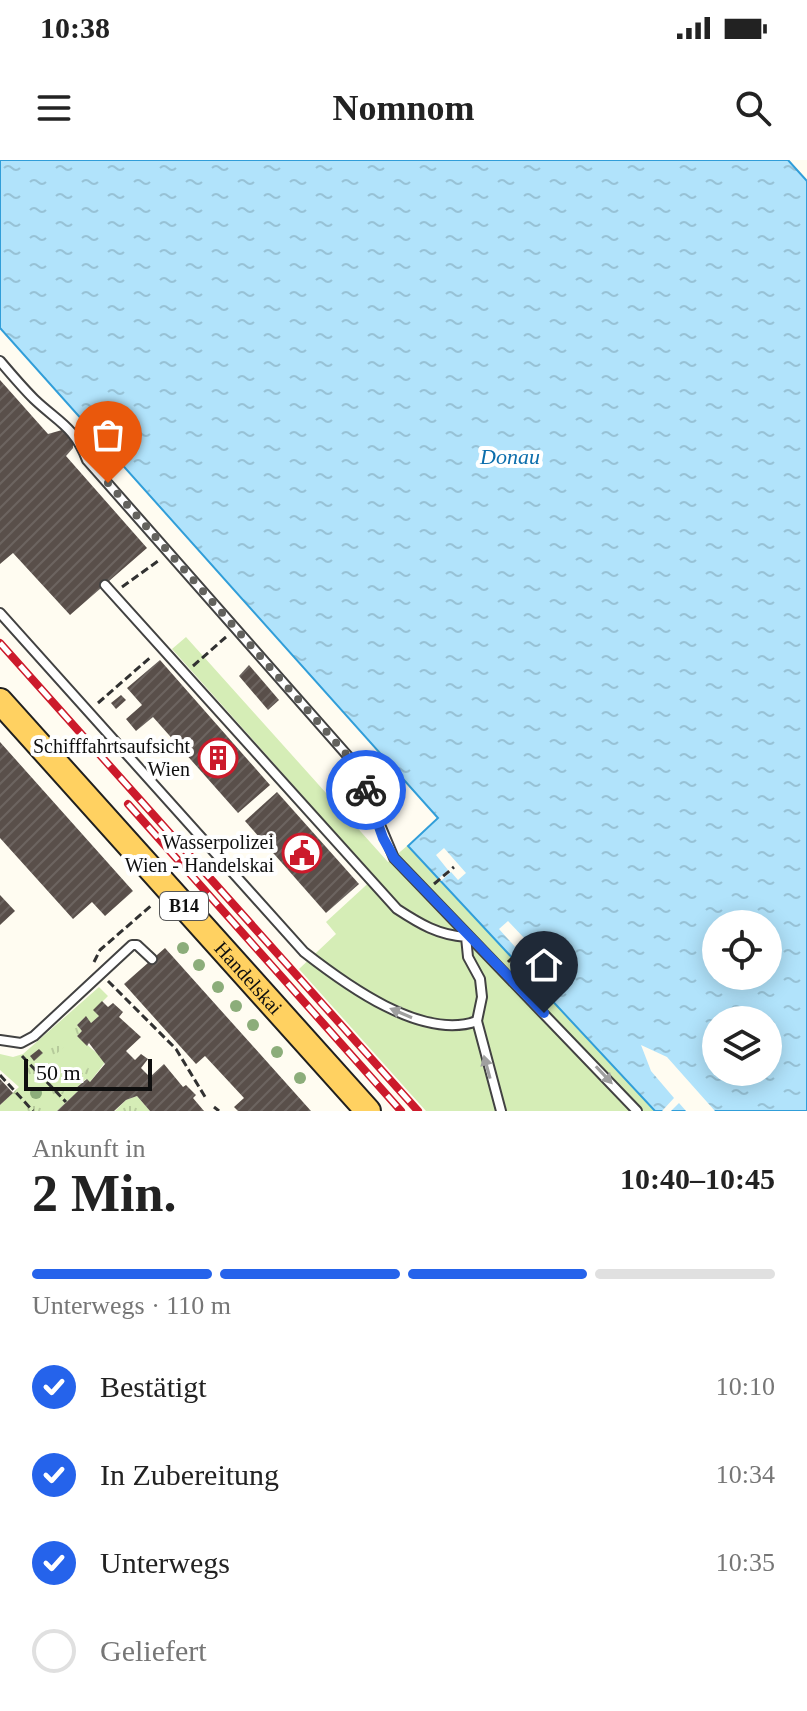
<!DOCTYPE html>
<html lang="de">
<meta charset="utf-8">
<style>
:root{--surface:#fff;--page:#f6f6f6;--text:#222;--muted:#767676;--line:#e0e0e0;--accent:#2563eb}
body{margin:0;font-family:Georgia,serif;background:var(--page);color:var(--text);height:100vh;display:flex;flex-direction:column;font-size:30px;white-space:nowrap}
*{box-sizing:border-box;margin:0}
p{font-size:26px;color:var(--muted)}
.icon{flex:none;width:44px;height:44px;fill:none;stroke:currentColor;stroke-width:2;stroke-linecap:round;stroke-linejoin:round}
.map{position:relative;height:951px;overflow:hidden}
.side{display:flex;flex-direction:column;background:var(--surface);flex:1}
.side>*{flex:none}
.fabs{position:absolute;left:702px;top:750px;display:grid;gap:16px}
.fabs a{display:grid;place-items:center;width:80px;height:80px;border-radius:50%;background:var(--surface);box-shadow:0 4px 20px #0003;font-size:40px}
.scale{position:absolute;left:24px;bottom:20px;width:128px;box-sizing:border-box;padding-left:8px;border:4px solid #0f0f0f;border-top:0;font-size:22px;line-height:28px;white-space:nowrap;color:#0f0f0f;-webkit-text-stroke:6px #fff;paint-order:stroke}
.pin{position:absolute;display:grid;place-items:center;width:68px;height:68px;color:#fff;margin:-82px -34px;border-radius:50% 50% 50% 0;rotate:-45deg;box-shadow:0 0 8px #0007}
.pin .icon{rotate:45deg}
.courier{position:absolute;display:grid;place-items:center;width:80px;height:80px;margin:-40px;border:6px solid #2563eb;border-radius:50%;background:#fff;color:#222;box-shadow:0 2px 10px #0007}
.head em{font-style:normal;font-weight:600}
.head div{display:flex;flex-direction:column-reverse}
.head{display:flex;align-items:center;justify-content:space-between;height:136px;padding:0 32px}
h1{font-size:52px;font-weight:600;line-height:60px}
.bar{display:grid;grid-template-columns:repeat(4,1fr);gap:12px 8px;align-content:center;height:96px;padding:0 32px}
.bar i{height:10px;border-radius:6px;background:var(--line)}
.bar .on{background:var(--accent)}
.bar p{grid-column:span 4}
ol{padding:0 32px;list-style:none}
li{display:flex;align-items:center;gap:24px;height:88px}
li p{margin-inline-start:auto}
li .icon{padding:8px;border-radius:50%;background:var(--accent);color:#fff;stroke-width:4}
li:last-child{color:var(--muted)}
li i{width:44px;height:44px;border:4px solid var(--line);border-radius:50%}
.status{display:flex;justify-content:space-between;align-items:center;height:56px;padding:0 40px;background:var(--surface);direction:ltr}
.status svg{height:22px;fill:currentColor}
header{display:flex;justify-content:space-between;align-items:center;height:104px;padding:0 32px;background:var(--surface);font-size:36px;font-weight:600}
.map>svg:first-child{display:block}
.grass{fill:url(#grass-tufts)}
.park{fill:#d5edb6}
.water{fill:url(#water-ripples);stroke:#319ed9;stroke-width:2;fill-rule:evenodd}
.pier{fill:#fffcf1}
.building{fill:url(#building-hatch)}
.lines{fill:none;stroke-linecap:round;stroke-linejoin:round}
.service-casing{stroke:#424242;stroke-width:12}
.primary-casing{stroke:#202020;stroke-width:28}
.path{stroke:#313131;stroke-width:3;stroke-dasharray:8 4;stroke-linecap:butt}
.service{stroke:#fff;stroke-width:8}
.primary{stroke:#ffd161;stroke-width:24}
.rail-casing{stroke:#cc1a2b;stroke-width:8}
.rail{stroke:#fff;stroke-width:5;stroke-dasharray:15;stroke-linecap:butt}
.tree{fill:#8cad7a}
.oneway{fill:#9f9f9f}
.done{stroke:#63625e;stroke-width:8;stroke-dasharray:0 14.4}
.route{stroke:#2563eb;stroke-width:10}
.labels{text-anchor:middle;stroke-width:8;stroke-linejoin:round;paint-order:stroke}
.shield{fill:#fff;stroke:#575757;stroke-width:2}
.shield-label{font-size:18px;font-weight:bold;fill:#0f0f0f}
.poi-label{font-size:20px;fill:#0f0f0f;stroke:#fff;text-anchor:end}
.street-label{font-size:20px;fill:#0f0f0f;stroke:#fff}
.water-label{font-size:22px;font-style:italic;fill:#0c6eac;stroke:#fff}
</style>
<div class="status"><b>10:38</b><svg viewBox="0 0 49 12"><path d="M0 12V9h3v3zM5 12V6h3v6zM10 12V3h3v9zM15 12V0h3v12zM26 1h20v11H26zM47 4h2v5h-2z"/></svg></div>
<header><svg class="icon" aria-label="menu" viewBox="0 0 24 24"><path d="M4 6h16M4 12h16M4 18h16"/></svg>Nomnom<svg class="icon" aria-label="search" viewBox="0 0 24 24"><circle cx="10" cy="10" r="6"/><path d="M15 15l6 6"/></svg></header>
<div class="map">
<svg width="807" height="951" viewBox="0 0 807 951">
<defs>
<pattern id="grass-tufts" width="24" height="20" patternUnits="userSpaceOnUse" patternTransform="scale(2)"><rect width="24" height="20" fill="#d5edb6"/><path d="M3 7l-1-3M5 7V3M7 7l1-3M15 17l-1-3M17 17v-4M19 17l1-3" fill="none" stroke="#b6ca9b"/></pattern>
<pattern id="water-ripples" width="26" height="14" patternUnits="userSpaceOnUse" patternTransform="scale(2)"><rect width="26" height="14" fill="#b1e3fb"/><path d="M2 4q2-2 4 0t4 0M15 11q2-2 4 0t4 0" fill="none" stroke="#97c2d6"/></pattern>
<pattern id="building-hatch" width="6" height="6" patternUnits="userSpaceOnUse" patternTransform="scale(2)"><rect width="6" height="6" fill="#594f4a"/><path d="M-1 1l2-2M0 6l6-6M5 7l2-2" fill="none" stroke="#6c6460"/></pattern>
</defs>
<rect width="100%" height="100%" fill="#fffcf1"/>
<g class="grass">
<path d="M99,827L108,836L94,850L99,856L91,863L85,857L77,865L82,871L77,876L106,901L90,922L86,919L76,928L78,931L57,951H0V945L19,927L0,910V894L13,897L23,894Z"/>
<path d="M137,936L150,951H115L126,940Z"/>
</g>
<g class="park">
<path d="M186,477L388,702L407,686L655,951H426L299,809L336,774L326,762L375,717L172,489Z"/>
<path d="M66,885L88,908L62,932L40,909Z"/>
</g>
<path class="water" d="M0,0H788L807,21V951H655L408,686L438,658L0,168ZM716,764H768V816H716ZM716,860H768V912H716Z"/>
<g class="pier">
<path d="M444,688L466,713L458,720L451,712L441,721L438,719L448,710L436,695Z"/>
<path d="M508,761L561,817L550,825L520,792L511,798L517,789L499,769Z"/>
<path d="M641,885L667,897L715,951H686L679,943L671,951H662L674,938L651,911Z"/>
</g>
<g class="building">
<path d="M0,220L48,274L62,270L73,281V288L66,296L147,388L70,455L13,393L0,404Z"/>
<path d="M160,500L270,625L238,653L153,557L136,571L126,559L142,545L127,528Z"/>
<path d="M249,505L279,540L268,550L239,516Z"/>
<path d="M121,535L126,540L116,549L111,543Z"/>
<path d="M0,582L133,731L105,756L92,742L73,759L0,678Z"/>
<path d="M277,632L359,724L326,753L245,661Z"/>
<path d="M0,735L15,751L0,765Z"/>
<path d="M165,788L311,951H238L234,947L244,938L205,896L196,904L124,824Z"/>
<path d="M102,841L108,847L113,843L123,852L119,857L141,877L126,891L135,900L141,894L148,899L141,908L150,917L164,904L183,927L186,925L196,935L193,938L204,951H150L137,936L126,940L114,951H57L78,931L76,928L87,919L90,922L105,904L89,883L87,886L77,876L82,871L77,865L86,856L91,863L99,856L93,850Z"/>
<path d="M39,889L43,893L34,901L30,896Z"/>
<path d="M0,919L13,933L0,945Z"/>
</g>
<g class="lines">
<g class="service-casing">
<g id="service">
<path d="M0,201C11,214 22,227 34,239C58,262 74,266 87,300L354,603L394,698L637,951"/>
<path d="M105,425L397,749C420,764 438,775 466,777L468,797L480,819L482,837L477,861L501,951"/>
<path d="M0,453L304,792C345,824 422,881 477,861"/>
<path d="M0,880L21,883L34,876L132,785H137L152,799"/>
</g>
</g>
<g class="primary-casing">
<g id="primary">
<path id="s1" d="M0,541L368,951"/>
</g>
</g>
<g class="path">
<path d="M122,427L158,401"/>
<path d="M193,506L226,477"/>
<path d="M98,543L152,496"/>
<path d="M434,724L454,707"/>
<path d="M94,802L100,790L153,744"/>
<path d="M508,802L519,791"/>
<path d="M108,821L176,889L207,940"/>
<path d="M22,896L66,942"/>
<path d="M0,915L33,951"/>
<path d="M214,947L219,951"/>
</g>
<use href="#service" class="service"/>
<use href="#primary" class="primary"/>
<g class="rail-casing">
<g id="rail">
<path d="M0,483L418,951"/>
<path d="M128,644L401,951"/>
</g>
</g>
<use href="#rail" class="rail"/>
</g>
<g class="tree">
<circle cx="183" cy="788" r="6"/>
<circle cx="199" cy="805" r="6"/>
<circle cx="218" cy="827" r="6"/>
<circle cx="236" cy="846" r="6"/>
<circle cx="253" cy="865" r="6"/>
<circle cx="277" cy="892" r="6"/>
<circle cx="300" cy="918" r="6"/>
<circle cx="36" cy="933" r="6"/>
</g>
<defs><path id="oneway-solid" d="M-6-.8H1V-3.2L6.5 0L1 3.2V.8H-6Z" transform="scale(2)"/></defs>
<g class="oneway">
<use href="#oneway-solid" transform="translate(401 853) rotate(-157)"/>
<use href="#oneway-solid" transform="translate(487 907) rotate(-105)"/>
<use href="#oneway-solid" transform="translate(604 915) rotate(47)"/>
</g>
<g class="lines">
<path class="done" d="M108,323L354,603L366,630"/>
<path class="route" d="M366,630L383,678L394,698L544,853"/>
</g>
<defs>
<g id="building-ring" transform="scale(2)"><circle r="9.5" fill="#fff" stroke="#cc1a2b" stroke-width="1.5"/><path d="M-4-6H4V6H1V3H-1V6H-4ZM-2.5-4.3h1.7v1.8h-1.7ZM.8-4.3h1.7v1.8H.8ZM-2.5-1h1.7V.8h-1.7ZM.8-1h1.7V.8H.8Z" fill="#cc1a2b"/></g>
<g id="civic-ring" transform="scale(2)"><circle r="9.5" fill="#fff" stroke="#cc1a2b" stroke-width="1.5"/><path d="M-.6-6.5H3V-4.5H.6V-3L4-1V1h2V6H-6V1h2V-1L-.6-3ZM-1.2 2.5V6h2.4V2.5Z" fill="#cc1a2b"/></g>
</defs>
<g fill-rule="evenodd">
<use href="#building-ring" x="218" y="598"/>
<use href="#civic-ring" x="302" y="693"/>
</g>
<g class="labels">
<rect class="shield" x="160" y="732" width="48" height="28" rx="6"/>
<g class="shield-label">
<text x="184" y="752">B14</text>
</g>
<g class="poi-label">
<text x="190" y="593">Schifffahrtsaufsicht<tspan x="190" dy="23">Wien</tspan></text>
<text x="274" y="689">Wasserpolizei<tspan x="274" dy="23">Wien - Handelskai</tspan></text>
</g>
<g class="street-label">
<text dy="7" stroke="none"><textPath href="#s1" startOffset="372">Handelskai</textPath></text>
</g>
<g class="water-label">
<text x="510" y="304">Donau</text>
</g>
</g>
</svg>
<div class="fabs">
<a><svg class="icon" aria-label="locate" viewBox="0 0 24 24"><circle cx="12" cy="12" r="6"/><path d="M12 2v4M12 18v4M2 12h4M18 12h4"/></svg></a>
<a><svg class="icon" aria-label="layers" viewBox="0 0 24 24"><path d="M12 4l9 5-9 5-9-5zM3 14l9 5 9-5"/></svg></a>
</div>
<div class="scale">50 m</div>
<div class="pin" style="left:108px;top:323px;background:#ea580c"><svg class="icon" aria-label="bag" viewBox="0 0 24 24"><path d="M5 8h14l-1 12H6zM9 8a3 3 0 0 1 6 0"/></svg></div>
<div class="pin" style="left:544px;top:853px;background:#1f2937"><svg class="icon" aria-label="home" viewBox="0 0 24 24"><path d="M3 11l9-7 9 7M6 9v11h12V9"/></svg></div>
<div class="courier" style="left:366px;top:630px"><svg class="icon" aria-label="bike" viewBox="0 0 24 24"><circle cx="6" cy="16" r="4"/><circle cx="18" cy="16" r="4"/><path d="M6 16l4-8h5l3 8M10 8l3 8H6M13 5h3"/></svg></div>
</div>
<section class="side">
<div class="head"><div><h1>2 Min.</h1><p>Ankunft in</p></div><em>10:40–10:45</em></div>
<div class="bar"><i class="on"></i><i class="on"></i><i class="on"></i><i></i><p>Unterwegs · 110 m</p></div>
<ol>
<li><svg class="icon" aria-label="check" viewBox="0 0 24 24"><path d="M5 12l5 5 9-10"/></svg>Bestätigt<p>10:10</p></li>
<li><svg class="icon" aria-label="check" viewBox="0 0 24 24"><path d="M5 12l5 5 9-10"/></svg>In Zubereitung<p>10:34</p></li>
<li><svg class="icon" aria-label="check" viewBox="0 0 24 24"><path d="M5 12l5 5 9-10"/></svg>Unterwegs<p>10:35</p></li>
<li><i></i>Geliefert</li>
</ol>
</section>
